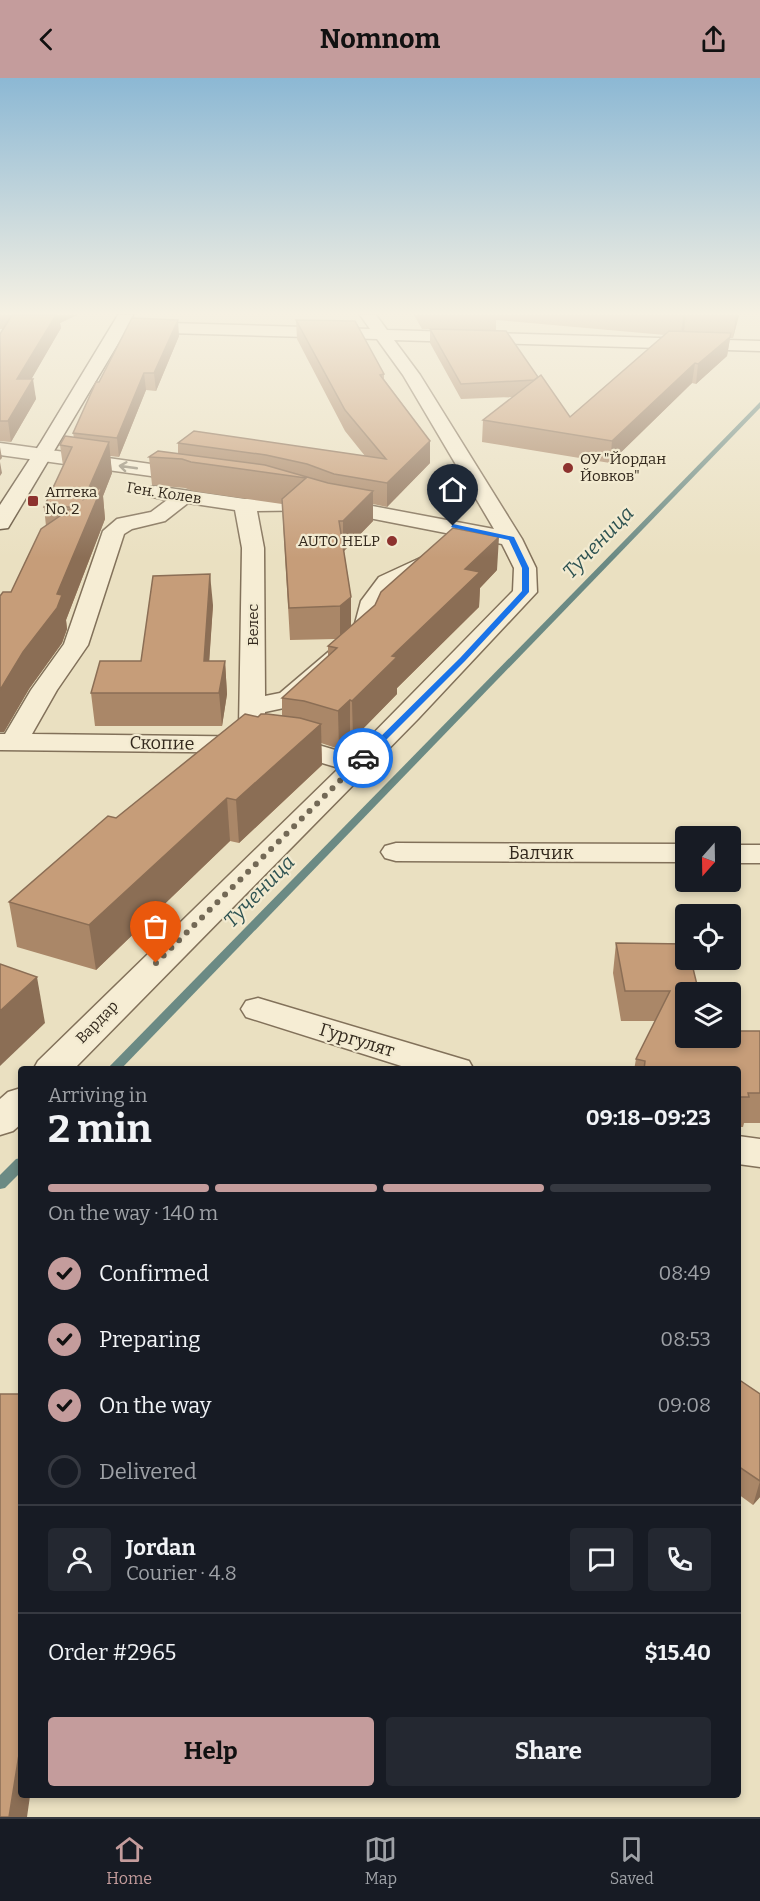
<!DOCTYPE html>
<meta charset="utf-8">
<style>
:root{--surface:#171b24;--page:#242831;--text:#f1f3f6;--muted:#9ea1a6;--line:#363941;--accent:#c49c9c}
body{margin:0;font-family:Bitter,serif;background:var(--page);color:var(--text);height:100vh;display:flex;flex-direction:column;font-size:22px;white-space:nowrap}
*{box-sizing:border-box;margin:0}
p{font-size:20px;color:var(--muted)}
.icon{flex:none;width:33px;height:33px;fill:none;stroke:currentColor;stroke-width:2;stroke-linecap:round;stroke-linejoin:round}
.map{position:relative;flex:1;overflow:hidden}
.side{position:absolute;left:18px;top:988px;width:723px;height:732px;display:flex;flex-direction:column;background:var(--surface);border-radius:6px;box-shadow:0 3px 9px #0003}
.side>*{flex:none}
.needle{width:39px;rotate:200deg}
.fabs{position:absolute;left:675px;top:748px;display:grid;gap:12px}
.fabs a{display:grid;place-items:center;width:66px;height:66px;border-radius:6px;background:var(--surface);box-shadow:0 3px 9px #0003;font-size:30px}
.pin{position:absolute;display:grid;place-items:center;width:51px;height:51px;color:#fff;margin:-62px -26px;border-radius:50% 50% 50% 0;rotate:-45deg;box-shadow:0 0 6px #0007}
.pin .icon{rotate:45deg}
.courier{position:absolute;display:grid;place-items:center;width:60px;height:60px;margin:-30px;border:4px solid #1a73e8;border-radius:50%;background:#fff;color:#222;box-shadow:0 2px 8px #0007}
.head em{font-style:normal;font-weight:700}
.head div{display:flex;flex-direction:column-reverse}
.head{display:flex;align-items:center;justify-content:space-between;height:102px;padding:0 30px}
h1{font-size:39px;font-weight:700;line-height:45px}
.bar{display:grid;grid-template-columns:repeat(4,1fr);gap:9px 6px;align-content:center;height:72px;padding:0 30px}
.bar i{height:8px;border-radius:4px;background:var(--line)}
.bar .active{background:var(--accent)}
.bar p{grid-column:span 4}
.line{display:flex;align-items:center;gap:15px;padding:0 30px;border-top:2px solid var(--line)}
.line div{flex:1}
.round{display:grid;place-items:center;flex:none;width:63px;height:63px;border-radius:6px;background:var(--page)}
ol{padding:0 30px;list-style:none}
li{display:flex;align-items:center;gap:18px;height:66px}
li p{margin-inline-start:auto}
li .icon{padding:6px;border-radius:50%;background:var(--accent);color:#111;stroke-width:4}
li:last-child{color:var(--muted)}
li i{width:33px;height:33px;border:3px solid var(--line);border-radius:50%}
.primary-button{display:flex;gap:12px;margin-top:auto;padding:12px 30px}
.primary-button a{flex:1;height:69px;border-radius:6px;background:var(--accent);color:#111;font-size:24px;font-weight:700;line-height:69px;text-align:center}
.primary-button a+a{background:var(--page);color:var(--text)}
header{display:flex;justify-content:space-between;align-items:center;height:78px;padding:0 30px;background:var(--accent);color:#111;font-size:27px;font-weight:700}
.tab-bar{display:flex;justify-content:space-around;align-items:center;height:84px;border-top:2px solid var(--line);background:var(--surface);font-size:16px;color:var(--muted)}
.tab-bar a{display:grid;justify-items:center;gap:3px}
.tab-bar .active{color:var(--accent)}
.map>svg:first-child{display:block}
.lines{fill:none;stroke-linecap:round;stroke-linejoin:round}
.stream{fill:#6b8a84;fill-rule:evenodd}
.street-casing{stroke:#82715a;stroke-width:3}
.secondary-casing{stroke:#64533d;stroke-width:3}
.street{fill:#f6edd4;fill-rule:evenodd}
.secondary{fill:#f6edd4;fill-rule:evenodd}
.wall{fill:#aa8768;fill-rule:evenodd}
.shaded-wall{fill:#8b6e55}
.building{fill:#c69d79;stroke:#8b6e55;stroke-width:1.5}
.oneway{stroke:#948b78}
.route{fill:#1a73e8}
.done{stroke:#736956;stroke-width:6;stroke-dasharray:0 10.8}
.poi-dot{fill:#8d322e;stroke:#f2ead0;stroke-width:2}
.labels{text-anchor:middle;stroke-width:4.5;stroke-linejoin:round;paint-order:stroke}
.far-poi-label{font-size:15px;fill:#33291d;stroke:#f2ead0;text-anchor:start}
.far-street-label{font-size:15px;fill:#33291d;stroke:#f2ead0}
.street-label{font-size:18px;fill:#33291d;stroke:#f2ead0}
.water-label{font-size:20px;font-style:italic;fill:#2d5251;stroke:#f2ead0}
</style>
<header><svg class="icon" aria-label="back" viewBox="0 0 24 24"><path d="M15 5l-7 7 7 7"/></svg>Nomnom<svg class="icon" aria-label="share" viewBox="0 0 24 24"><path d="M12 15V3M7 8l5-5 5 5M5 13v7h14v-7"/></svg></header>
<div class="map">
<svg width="760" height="1739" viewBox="0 0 760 1739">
<rect width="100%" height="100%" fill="#eae0c1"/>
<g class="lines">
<g class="stream">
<path d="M760,324V330L120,992H106Z"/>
<path d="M21,1080V1094L5,1110L0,1111V1097L16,1081Z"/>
</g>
<g class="street-casing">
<g id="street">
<path d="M360,237H376L387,252L760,263V273L394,262L420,297L522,461L536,490L537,514L418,641L73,992H33L38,983L339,690L302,679L269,675L0,672V656H5L31,612L64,566L103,453L117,441L151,434L167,422L148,418L145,414L148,410L155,408L245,421L330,420L494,451L403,297L377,261L134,254L126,249L134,244L370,251ZM188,425L235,432L242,470L239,650L242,656L252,658L262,656L265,650V634L298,627L325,605L343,586L374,561L390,514L403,504L442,488L450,480L447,475L439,473L431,475L379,499L361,523L353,553L280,615L265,618L264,470L257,433L328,432L502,466L514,490L513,513L352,677L305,663L269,659L32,656L57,612L88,567L124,456L132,451L165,443Z"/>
<path d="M0,365L194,392L201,394L204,398L201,402L194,404L0,377Z"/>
<path d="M396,765L686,766V784L396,783L385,780L381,774L385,768Z"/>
<rect x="730" y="767" width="30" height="18"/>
<path d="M258,920L469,983L474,992H414L246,939L241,931L246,923Z"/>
<path d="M21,1010V1046L13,1053L0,1057V1021L8,1014Z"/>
<path d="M738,1058L760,1061V1089L738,1086Z"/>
</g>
</g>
<g class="secondary-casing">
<path id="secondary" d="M118,237H133L128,249L11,445L8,450L0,451V427L41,364Z"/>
</g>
<use href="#street" class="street"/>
<use href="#secondary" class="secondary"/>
</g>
<g class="wall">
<path d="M0,237H77L60,245L61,250L31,301L36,321L11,364L0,363V256L3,251H0Z"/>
<path d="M414,237H739L733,260H730L727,278L696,306L692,305L610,385L482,364L483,342L513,319L461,321L430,265V251H422ZM496,242L665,257L570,339L496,253Z"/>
<path d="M296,242L384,296V301L430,363V385L387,429L373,426V443L344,473L351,519V548L497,492L480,510L479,529L397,610V616L353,661L350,660L339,671L321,665L322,687L239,765L230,763L96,892L17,869L9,824L116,740L258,639L282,638V620L328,579V568L336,561L290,562L282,426L193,413L185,410L152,407L149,379L178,376V365L365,378L345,353L297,261Z"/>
<path d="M179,258L156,313L146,312L119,379L110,378L112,395L103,418L105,441L66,542L67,551L62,565L29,611L4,654H0V518L11,514L46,448L44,429L63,388L60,367L74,360L73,355L99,304Z"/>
<path d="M213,527L209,583H225L227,616L222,648H95L91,615L141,583Z"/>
<path d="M616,865L686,866V960L760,953V1045H744L743,1049H738V992H634L636,981L655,943H621L613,895Z"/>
<path d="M738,1301L760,1316V1419L753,1427L738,1416Z"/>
</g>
<g class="shaded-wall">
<path d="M49,237H77L60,245L61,250L20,321L17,301Z"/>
<path d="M683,237H686L684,253L681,258Z"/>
<path d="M736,237H739L733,260Z"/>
<path d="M178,242L179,258L156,313L154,295Z"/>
<path d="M731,255L727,278L696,306L698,286Z"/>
<path d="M695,285L692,305L610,385L612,363Z"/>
<path d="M144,295L146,312L119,379L117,360Z"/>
<path d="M33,301L36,321L11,364L8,343Z"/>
<path d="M430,363V385L387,429V405Z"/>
<path d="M109,364L112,395L103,418L105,441L66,542L67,551L62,565L29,611L4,654H0V612L57,516L84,421Z"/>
<path d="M0,369L2,380L0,382Z"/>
<path d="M0,384L2,395L0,398Z"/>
<path d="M373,413V443L343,474V443Z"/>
<path d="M499,459L497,492L480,510L479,529L397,610V616L353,661L352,623L392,578L465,491Z"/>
<path d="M210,496L213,527L207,616L204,583Z"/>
<path d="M351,519V552L340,561V528Z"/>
<path d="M225,583L227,616L222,648L219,615Z"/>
<path d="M350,622V660L339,671L338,633Z"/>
<path d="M321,646L322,687L239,765L236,722Z"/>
<path d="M227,720L230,763L96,892L89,847Z"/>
<path d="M37,899L45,945L0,988V933Z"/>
<path d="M760,1403V1419L753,1427Z"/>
<path d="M21,1664V1718H30L27,1739H9Z"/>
</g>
<g class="building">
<path d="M12,237H56L17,301H33L8,343H0V256Z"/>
<path d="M132,240L178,242L154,295H144L117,360L73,355L96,304H99Z"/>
<path d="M296,242L355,243L384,296L380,297L430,363L387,405L334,396L307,386L266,377L178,365L194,353L386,381L345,332Z"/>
<path d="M430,251L506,253L538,299L534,302L461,306Z"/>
<path d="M669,253L731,255L730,259L698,286L695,285L612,363L483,342L541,297L570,339Z"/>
<path d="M65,358L109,364L84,421L102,409L57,516L62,517L57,530L23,574L0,612V518L3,514H11L41,451L73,429H44L72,369L60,367Z"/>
<path d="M158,373L265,387L328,405L373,413L343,443H339L351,519L340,528L289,530L282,421L306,400L191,384L182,381L149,379Z"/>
<path d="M453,450L499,459L465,491L480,494L392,578L397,579L352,623L350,622L338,633L304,623L282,620L337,570L328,568L375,527L381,514Z"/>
<path d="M210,496L204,583H225L219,615H91L100,583H141L153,498Z"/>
<path d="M245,636L258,639L261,636H267L300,640L321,646L236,722L227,720L89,847L9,824L108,738L116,740Z"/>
<path d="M616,865L686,866V882H691L699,915H686V960H730V953H760V1015H748L749,1019H738V992H644L645,983L636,981L670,913H625Z"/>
<path d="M0,886L37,899L0,933Z"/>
<path d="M738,1301L760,1316V1403L738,1388Z"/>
<path d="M0,1316H21V1664L9,1739H0Z"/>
</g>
<defs><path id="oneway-shaft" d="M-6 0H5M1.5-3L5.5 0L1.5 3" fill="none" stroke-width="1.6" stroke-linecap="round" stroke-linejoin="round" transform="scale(1.5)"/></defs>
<use class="oneway" href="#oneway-shaft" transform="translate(128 389) rotate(-172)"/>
<linearGradient id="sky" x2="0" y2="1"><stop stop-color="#8cb8d4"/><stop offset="0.49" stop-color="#f6f1e3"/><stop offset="1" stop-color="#f6f1e3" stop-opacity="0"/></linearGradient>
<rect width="760" height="480" fill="url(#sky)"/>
<path class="route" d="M453,446L514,459L529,490V514L465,583L366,682H361V678L460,580L522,513V490L509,462L451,449Z"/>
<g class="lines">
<path class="done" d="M156,885L363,680"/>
</g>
<g class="poi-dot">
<circle cx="568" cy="390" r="6"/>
<rect x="27" y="417" width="12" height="12" rx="3"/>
<circle cx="392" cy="463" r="6"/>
</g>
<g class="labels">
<g class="far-poi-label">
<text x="580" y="386">ОУ "Йордан<tspan x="580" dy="17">Йовков"</tspan></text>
<text x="45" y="419">Аптека<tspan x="45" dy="17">No. 2</tspan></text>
<text x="380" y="468" text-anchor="end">AUTO HELP</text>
</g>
<g class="far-street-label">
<text transform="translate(164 415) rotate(9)" y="5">Ген. Колев</text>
<text transform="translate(253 547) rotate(-90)" y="5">Велес</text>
<text transform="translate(97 944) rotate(-46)" y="5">Вардар</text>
</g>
<g class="street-label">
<text transform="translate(162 665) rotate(1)" y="6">Скопие</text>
<text x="541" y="781">Балчик</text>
<text transform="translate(357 962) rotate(17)" y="6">Гургулят</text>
</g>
<g class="water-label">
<text transform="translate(598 464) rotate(-46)" y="7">Тученица</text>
<text transform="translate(259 813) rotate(-46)" y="7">Тученица</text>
</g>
</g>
</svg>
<div class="fabs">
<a><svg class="needle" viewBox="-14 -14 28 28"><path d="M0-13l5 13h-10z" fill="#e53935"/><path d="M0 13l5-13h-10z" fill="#9ea1a6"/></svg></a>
<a><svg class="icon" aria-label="locate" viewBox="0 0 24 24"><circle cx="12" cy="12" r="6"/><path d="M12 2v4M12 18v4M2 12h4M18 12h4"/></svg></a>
<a><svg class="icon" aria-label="layers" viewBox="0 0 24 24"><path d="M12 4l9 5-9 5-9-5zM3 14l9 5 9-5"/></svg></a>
</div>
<div class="pin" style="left:156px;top:885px;background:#ea580c"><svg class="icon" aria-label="bag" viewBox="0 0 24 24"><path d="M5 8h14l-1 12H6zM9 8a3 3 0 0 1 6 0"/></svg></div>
<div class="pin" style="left:453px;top:448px;background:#1f2937"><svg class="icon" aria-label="home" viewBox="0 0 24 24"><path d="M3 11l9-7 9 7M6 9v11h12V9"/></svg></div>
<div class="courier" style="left:363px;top:680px"><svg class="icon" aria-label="car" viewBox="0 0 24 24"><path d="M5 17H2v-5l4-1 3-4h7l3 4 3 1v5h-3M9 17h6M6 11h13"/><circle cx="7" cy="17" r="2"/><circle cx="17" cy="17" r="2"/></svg></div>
<section class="side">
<div class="head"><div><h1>2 min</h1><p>Arriving in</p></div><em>09:18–09:23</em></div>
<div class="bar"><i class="active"></i><i class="active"></i><i class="active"></i><i></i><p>On the way · 140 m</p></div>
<ol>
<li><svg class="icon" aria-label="check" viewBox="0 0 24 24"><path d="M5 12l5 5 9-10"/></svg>Confirmed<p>08:49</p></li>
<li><svg class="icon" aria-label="check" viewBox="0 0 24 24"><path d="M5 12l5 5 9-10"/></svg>Preparing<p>08:53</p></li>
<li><svg class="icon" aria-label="check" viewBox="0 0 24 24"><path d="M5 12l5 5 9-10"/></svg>On the way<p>09:08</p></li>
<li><i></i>Delivered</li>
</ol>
<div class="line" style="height:108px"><a class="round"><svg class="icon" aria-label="person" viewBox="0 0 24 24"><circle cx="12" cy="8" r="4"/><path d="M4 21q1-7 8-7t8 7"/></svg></a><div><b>Jordan</b><p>Courier · 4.8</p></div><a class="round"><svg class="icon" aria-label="chat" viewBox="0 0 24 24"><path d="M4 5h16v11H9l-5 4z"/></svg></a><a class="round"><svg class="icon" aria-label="phone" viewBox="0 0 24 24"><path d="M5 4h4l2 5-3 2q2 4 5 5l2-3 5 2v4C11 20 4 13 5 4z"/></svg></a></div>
<div class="line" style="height:78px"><div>Order #2965</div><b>$15.40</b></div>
<div class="primary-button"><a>Help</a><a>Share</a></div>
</section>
</div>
<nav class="tab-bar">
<a class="active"><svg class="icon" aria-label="home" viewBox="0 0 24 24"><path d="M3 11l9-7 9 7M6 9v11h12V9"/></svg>Home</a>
<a><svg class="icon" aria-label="map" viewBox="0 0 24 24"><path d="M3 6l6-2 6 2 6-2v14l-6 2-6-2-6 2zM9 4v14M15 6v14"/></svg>Map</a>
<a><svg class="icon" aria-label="saved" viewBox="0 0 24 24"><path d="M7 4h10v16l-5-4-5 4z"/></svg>Saved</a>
</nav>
